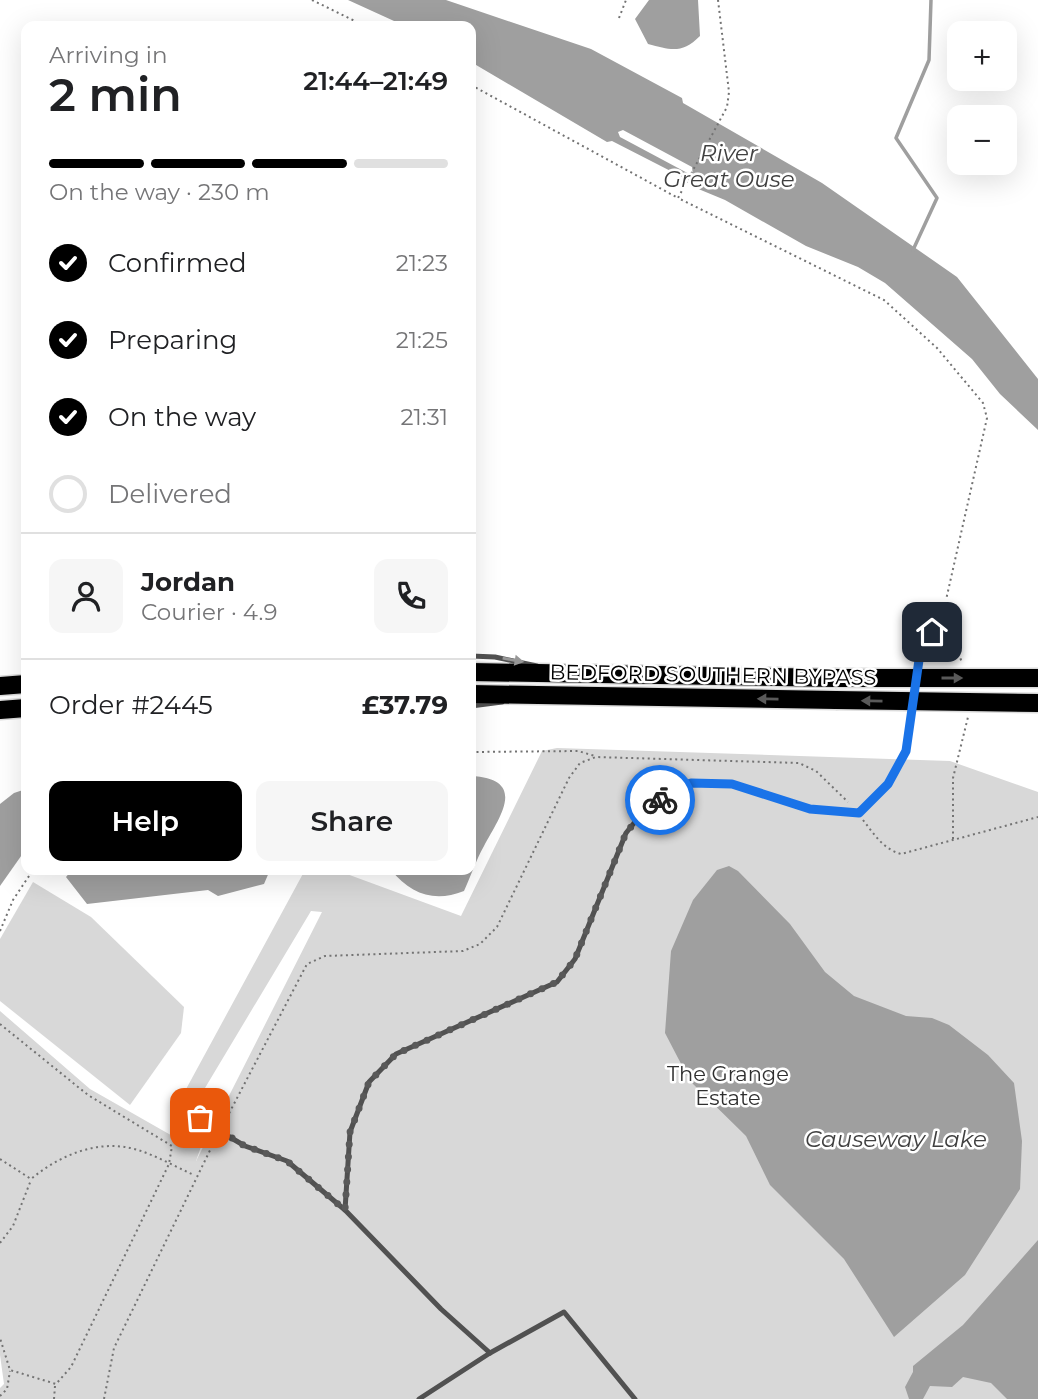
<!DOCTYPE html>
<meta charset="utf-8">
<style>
:root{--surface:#fff;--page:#f6f6f6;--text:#202124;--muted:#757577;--line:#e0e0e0;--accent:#000}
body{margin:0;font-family:Montserrat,sans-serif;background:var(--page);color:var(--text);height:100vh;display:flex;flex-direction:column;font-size:26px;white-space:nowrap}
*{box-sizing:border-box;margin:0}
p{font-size:23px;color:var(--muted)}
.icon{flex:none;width:38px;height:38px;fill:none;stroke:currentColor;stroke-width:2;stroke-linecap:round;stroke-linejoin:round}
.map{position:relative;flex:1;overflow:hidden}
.drawer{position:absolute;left:21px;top:21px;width:455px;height:854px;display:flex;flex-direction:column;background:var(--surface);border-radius:14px;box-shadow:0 7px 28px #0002}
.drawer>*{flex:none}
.fabs{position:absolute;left:947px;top:21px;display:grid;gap:14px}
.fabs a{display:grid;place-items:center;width:70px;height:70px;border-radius:14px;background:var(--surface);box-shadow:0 7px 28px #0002;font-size:35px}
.pin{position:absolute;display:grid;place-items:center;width:60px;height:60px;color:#fff;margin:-30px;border-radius:14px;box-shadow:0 4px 10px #0006}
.courier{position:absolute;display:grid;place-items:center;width:70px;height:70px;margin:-35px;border:5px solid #1a73e8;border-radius:50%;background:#fff;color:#222;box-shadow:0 2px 9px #0007}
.head em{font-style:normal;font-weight:600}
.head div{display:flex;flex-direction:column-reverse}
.head{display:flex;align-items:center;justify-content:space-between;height:119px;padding:0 28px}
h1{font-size:46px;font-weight:600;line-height:52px}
.bar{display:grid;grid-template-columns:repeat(4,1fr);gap:10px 7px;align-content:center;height:84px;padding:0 28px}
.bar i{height:9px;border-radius:5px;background:var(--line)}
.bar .on{background:var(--accent)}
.bar p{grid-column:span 4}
.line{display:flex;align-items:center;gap:18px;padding:0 28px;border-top:2px solid var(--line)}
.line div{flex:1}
.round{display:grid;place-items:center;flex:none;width:74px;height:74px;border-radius:14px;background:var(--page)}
ol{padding:0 28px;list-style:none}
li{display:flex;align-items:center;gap:21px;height:77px}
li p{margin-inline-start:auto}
li .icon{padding:7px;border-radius:50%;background:var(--accent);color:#fff;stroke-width:4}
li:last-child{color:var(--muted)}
li i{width:38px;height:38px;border:4px solid var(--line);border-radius:50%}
.cta{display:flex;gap:14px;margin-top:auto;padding:14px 28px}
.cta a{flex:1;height:80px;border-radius:14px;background:var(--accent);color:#fff;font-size:28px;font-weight:600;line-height:80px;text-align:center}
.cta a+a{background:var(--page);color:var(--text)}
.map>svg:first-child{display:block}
.green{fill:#d8d8d8}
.water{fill:#9f9f9f;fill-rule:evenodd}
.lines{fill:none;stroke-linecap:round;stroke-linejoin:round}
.stream{stroke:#9f9f9f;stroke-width:3.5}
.trunk-casing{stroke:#dbdbdb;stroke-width:21}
.path{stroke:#737373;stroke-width:2;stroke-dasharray:2 3.5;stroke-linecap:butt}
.service{stroke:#515151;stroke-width:5}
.trunk{stroke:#000;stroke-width:18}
.trunk-bridge-casing{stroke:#dbdbdb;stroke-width:21;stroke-linecap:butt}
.trunk-bridge{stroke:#000;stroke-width:18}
.oneway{fill:#979797}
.oneway2{fill:#595959}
.done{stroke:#595959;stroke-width:7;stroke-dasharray:0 12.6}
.route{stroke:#1a73e8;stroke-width:9}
.labels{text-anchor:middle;stroke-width:5;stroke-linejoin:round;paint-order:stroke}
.street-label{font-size:21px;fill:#000;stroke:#fff}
.park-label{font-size:21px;fill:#2f2f2f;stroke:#fff}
.water-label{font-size:23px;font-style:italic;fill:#404040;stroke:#fff}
</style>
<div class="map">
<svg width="1038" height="1399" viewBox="0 0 1038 1399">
<rect width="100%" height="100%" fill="#fff"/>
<g class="green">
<path d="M557,748L950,761L1038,792V1399H0V1388L4,1384L0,1355V1011L90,1089L190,1146L198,1132L205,1135L196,1161L322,912L311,911L196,1103L185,1091L305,870H336L461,916L542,751Z"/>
<path d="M33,882L91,917L184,1007L181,1033L130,1105L0,1001V939Z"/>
</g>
<g class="water">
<path d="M348,0H446L591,49L682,98L683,103L822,183L957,277L1038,379V430L1000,394L972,359L885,283L858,267L806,246L725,200L696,188L694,183L612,141L607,142L471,62V26H405ZM623,130L692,167L693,176L620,137L618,132Z"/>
<path d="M649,0H698L700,36C682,54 671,50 648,44L635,19Z"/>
<path d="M471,776C529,779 499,818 484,846C476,860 471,876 464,891C434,903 411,894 391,870H471Z"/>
<path d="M26,789V849L0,886V804L14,793Z"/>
<path d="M729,866L738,871L790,924L825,972L854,996L906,1016L932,1018L949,1025L988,1055L1014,1083L1022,1141L1020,1189L965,1275L894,1337L844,1259L770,1185L746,1136L690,1081L665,1033L671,951L693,900L717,870Z"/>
<path d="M72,870H270L264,884L218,896L208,890L87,904L66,877Z"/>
<path d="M1038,1240V1399H1007L991,1383L963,1377L952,1387L930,1386L923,1399H909L905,1387L913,1372V1366L963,1325Z"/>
</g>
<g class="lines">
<path class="stream" d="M913,250L937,198L896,138L929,60L931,0"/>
<g class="trunk-casing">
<g id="trunk">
<path d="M471,672L835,678"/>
<path d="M0,686L26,684"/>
<path d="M471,694L836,700"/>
<path d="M0,710L26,708"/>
</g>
</g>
<g class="path">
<path d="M312,0L365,26"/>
<path d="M718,0L729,92L727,107L678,198L884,300L937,348L983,403L987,418L946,600"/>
<path d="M619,18L626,0"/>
<path d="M471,85L678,198"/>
<path d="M948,622L962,663"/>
<path d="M471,752L578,751L595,756"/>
<path d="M863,820C874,834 883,849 901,854L1038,817"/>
<path d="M953,839V778L968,717"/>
<path d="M0,931L13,900L33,870"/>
<path d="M0,1024L88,1095L172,1146L169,1164L71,1367L56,1384L10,1370L0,1338"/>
<path d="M224,1123L307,964L325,956L463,951L480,944L497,927L569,778L580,763L596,757L799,763L816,771L848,802"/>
<path d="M0,1159L31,1179C60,1155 99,1138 138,1150C157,1156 176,1167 194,1175"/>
<path d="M0,1243L13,1226L31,1180"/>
<path d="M0,1396L7,1389L10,1371"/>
<path d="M54,1399L55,1386"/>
<path d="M104,1399L114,1348L215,1140"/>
</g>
<g class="service">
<path d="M471,656L495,657L537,666"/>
<path d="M471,706L502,702"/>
<path d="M180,1108L245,1146L287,1161L345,1210L441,1309L490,1353"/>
<path d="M345,1210L350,1132L369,1082L396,1054L557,982L575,959L626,833L647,807L690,783L732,784L810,809L859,813L888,784L906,751L920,653L944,610"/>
<path d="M419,1399L490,1353L564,1312L635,1399"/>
</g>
<use href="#trunk" class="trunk"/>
<g class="trunk-bridge-casing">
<g id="trunk-bridge">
<path d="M835,678H1038"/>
<path d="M836,700L1038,703"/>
</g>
</g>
<use href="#trunk-bridge" class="trunk-bridge"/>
</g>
<defs><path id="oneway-solid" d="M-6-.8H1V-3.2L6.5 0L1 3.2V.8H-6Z" transform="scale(1.75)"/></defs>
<use class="oneway" href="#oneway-solid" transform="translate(513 660) rotate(10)"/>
<g class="oneway2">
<use href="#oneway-solid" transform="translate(952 678)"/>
<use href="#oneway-solid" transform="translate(768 699) rotate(-179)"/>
<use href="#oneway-solid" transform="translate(872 701) rotate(-179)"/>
</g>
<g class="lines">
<path class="done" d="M200,1118L245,1146L287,1161L345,1210L350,1132L369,1082L396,1054L557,982L575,959L626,833L647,807L660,800"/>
<path class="route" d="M660,800L691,783L732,784L810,809L859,813L888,784L906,751L920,653L932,632"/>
</g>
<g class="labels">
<g class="street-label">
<text transform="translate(713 675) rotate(1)" y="7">BEDFORD SOUTHERN BYPASS</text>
</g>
<g class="park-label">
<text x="728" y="1081">The Grange<tspan x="728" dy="24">Estate</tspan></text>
</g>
<g class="water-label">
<text x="729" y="161">River<tspan x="729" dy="26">Great Ouse</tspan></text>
<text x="896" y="1147">Causeway Lake</text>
</g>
</g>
</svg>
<div class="fabs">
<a>+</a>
<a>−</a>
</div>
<div class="pin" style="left:200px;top:1118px;background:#ea580c"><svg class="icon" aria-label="bag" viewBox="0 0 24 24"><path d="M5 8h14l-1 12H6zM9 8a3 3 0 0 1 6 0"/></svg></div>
<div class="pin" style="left:932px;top:632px;background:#1f2937"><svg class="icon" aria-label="home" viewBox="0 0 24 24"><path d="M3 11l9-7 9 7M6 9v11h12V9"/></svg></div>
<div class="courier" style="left:660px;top:800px"><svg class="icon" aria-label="bike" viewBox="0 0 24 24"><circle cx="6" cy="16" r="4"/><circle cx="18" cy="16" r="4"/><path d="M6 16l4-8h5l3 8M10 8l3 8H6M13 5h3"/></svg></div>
<section class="drawer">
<div class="head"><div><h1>2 min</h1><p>Arriving in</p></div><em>21:44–21:49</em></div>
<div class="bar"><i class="on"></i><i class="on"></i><i class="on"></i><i></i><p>On the way · 230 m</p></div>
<ol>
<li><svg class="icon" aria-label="check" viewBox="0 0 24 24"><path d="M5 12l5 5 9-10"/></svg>Confirmed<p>21:23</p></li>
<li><svg class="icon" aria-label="check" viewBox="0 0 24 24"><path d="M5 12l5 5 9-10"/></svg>Preparing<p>21:25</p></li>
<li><svg class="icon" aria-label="check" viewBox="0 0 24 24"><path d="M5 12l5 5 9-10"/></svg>On the way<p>21:31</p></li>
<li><i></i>Delivered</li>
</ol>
<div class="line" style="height:126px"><a class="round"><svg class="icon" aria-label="person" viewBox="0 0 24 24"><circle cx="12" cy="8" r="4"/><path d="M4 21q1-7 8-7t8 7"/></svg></a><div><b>Jordan</b><p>Courier · 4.9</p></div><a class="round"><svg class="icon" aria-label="phone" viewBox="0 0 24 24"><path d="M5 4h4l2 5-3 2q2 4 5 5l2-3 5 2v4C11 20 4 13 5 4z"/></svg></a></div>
<div class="line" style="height:91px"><div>Order #2445</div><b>£37.79</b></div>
<div class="cta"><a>Help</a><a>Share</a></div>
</section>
</div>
